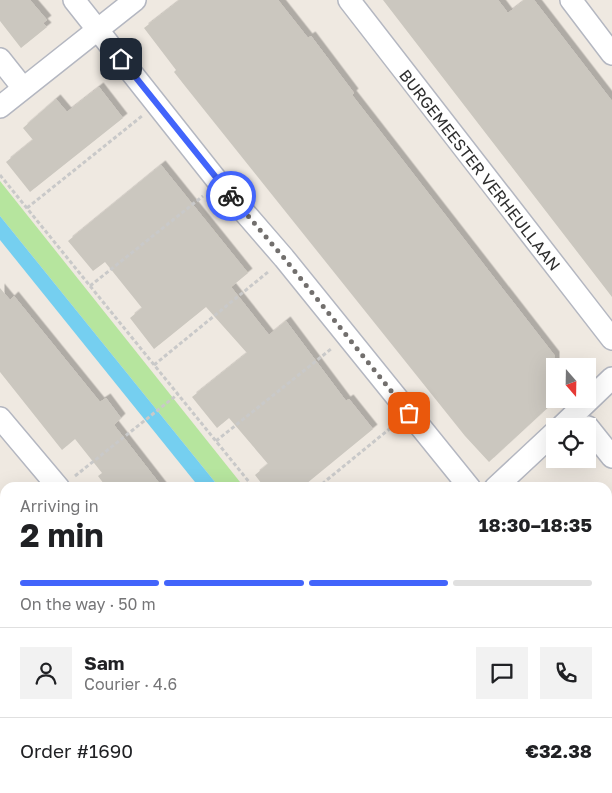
<!DOCTYPE html>
<meta charset="utf-8">
<style>
:root{--surface:#fff;--page:#f2f2f2;--text:#202124;--muted:#757577;--line:#e0e0e0;--accent:#4264fb}
body{margin:0;font-family:"Golos Text",sans-serif;background:var(--page);color:var(--text);height:100vh;display:flex;flex-direction:column;font-size:19px;white-space:nowrap}
*{box-sizing:border-box;margin:0}
p{font-size:16px;color:var(--muted)}
.icon{flex:none;width:28px;height:28px;fill:none;stroke:currentColor;stroke-width:2;stroke-linecap:round;stroke-linejoin:round}
.map{position:relative;flex:1;overflow:hidden}
.panel{position:absolute;left:0px;top:482px;width:612px;height:311px;display:flex;flex-direction:column;background:var(--surface);border-radius:15px 15px 0 0;box-shadow:0 5px 20px #0002}
.panel>*{flex:none}
.needle{width:32px;rotate:160deg}
.buttons{position:absolute;left:546px;top:358px;display:grid;gap:10px}
.buttons a{display:grid;place-items:center;width:50px;height:50px;border-radius:0px;background:var(--surface);box-shadow:0 5px 20px #0002;font-size:25px}
.pin{position:absolute;display:grid;place-items:center;width:42px;height:42px;color:#fff;margin:-21px;border-radius:10px;box-shadow:0 2px 8px #0006}
.courier{position:absolute;display:grid;place-items:center;width:50px;height:50px;margin:-25px;border:4px solid #4264fb;border-radius:50%;background:#fff;color:#222;box-shadow:0 1px 6px #0007}
.head em{font-style:normal;font-weight:700}
.head div{display:flex;flex-direction:column-reverse}
.head{display:flex;align-items:center;justify-content:space-between;height:85px;padding:0 20px}
h1{font-size:32px;font-weight:700;line-height:38px}
.bar{display:grid;grid-template-columns:repeat(4,1fr);gap:8px 5px;align-content:center;height:60px;padding:0 20px}
.bar i{height:6px;border-radius:4px;background:var(--line)}
.bar .selected{background:var(--accent)}
.bar p{grid-column:span 4}
.line{display:flex;align-items:center;gap:12px;padding:0 20px;border-top:1px solid var(--line)}
.line div{flex:1}
.round{display:grid;place-items:center;flex:none;width:52px;height:52px;border-radius:0px;background:var(--page)}
.map>svg:first-child{display:block}
.green{fill:#b6e59e}
.water{fill:#75cff0}
.building{fill:#cbc7bf;filter:url(#shadow)}
.lines{fill:none;stroke-linecap:round;stroke-linejoin:round}
.pedestrian-casing{stroke:#b4b7c1;stroke-width:19}
.minor-casing{stroke:#b4b7c1;stroke-width:24}
.path{stroke:#c9c9c9;stroke-width:3;stroke-dasharray:4 2.5;stroke-linecap:butt}
.pedestrian{stroke:#fff;stroke-width:16}
.minor{stroke:#fff;stroke-width:21}
.done{stroke:#726f6d;stroke-width:5;stroke-dasharray:0 9}
.route{stroke:#4264fb;stroke-width:6}
.labels{text-anchor:middle;stroke-width:4.5;stroke-linejoin:round;paint-order:stroke}
.street-label{font-size:16px;fill:#2e2e2e;stroke:#fff}
</style>
<div class="map">
<svg width="612" height="793" viewBox="0 0 612 793">
<defs>
<filter id="shadow"><feDropShadow dx="4.5" dy="-4.5" stdDeviation="0" flood-color="#0004"/></filter>
</defs>
<rect width="100%" height="100%" fill="#efe9e1"/>
<g class="green">
<path d="M0,181L244,487H219L0,216Z"/>
<path d="M612,526V612L608,616V529Z"/>
<path d="M152,789H280L283,793H146Z"/>
<path d="M480,789H605L606,791L605,793H483Z"/>
</g>
<g class="water">
<path d="M0,216L219,487H199L0,240Z"/>
<path d="M612,628V696L608,693L611,686L608,681V631Z"/>
</g>
<g class="building">
<path d="M0,0H30L47,20L43,23L47,27L21,48L0,21Z"/>
<path d="M180,0H278L308,38L311,36L354,93L352,95L555,356V401L489,462L465,436L185,86L174,72L176,70L144,28Z"/>
<path d="M383,0H498L508,13L525,0H534L612,101V297Z"/>
<path d="M99,87L123,118L30,192L6,162L33,140L23,128L56,99L67,112Z"/>
<path d="M161,165L248,273L231,287L269,335L286,321L346,401L349,399L373,429L301,488H265L255,475L268,464L229,418L217,428L192,397L247,353L206,307L154,349L130,318L142,308L105,262L93,271L68,241Z"/>
<path d="M0,288L10,300L14,296L100,402L106,398L121,418L114,425L163,488H107L98,476L102,473L75,439L62,450L0,372Z"/>
</g>
<g class="lines">
<g class="pedestrian-casing">
<path id="pedestrian" d="M449,789L453,793"/>
</g>
<g class="minor-casing">
<g id="minor">
<path d="M74,0L219,183L284,258L470,488"/>
<path d="M349,0L612,339"/>
<path d="M571,0L612,54"/>
<path d="M0,59L23,88"/>
<path d="M0,107L135,0"/>
<path d="M0,418L59,488"/>
<path d="M562,426L612,378"/>
<path d="M588,427L612,457"/>
<path d="M495,488L555,432"/>
<path d="M0,543L5,539"/>
<path d="M0,687L5,693"/>
<path d="M118,793L123,789"/>
</g>
</g>
<g class="path">
<path d="M0,175L254,488"/>
<path d="M27,208L142,116"/>
<path d="M90,286L203,196"/>
<path d="M154,365L268,272"/>
<path d="M216,441L331,349"/>
<path d="M75,476L178,394"/>
<path d="M317,488L393,426"/>
</g>
<use href="#pedestrian" class="pedestrian"/>
<use href="#minor" class="minor"/>
</g>
<g class="lines">
<path class="done" d="M231,196L284,258L409,413"/>
<path class="route" d="M121,59L231,196"/>
</g>
<g class="labels">
<g class="street-label">
<text transform="translate(480 170) rotate(52)" y="6">BURGEMEESTER VERHEULLAAN</text>
</g>
</g>
</svg>
<div class="buttons">
<a><svg class="needle" viewBox="-14 -14 28 28"><path d="M0-13l5 13h-10z" fill="#e53935"/><path d="M0 13l5-13h-10z" fill="#757577"/></svg></a>
<a><svg class="icon" aria-label="locate" viewBox="0 0 24 24"><circle cx="12" cy="12" r="6"/><path d="M12 2v4M12 18v4M2 12h4M18 12h4"/></svg></a>
</div>
<div class="pin" style="left:409px;top:413px;background:#ea580c"><svg class="icon" aria-label="bag" viewBox="0 0 24 24"><path d="M5 8h14l-1 12H6zM9 8a3 3 0 0 1 6 0"/></svg></div>
<div class="pin" style="left:121px;top:59px;background:#1f2937"><svg class="icon" aria-label="home" viewBox="0 0 24 24"><path d="M3 11l9-7 9 7M6 9v11h12V9"/></svg></div>
<div class="courier" style="left:231px;top:196px"><svg class="icon" aria-label="bike" viewBox="0 0 24 24"><circle cx="6" cy="16" r="4"/><circle cx="18" cy="16" r="4"/><path d="M6 16l4-8h5l3 8M10 8l3 8H6M13 5h3"/></svg></div>
<section class="panel">
<div class="head"><div><h1>2 min</h1><p>Arriving in</p></div><em>18:30–18:35</em></div>
<div class="bar"><i class="selected"></i><i class="selected"></i><i class="selected"></i><i></i><p>On the way · 50 m</p></div>
<div class="line" style="height:90px"><a class="round"><svg class="icon" aria-label="person" viewBox="0 0 24 24"><circle cx="12" cy="8" r="4"/><path d="M4 21q1-7 8-7t8 7"/></svg></a><div><b>Sam</b><p>Courier · 4.6</p></div><a class="round"><svg class="icon" aria-label="chat" viewBox="0 0 24 24"><path d="M4 5h16v11H9l-5 4z"/></svg></a><a class="round"><svg class="icon" aria-label="phone" viewBox="0 0 24 24"><path d="M5 4h4l2 5-3 2q2 4 5 5l2-3 5 2v4C11 20 4 13 5 4z"/></svg></a></div>
<div class="line" style="height:65px"><div>Order #1690</div><b>€32.38</b></div>
</section>
</div>
